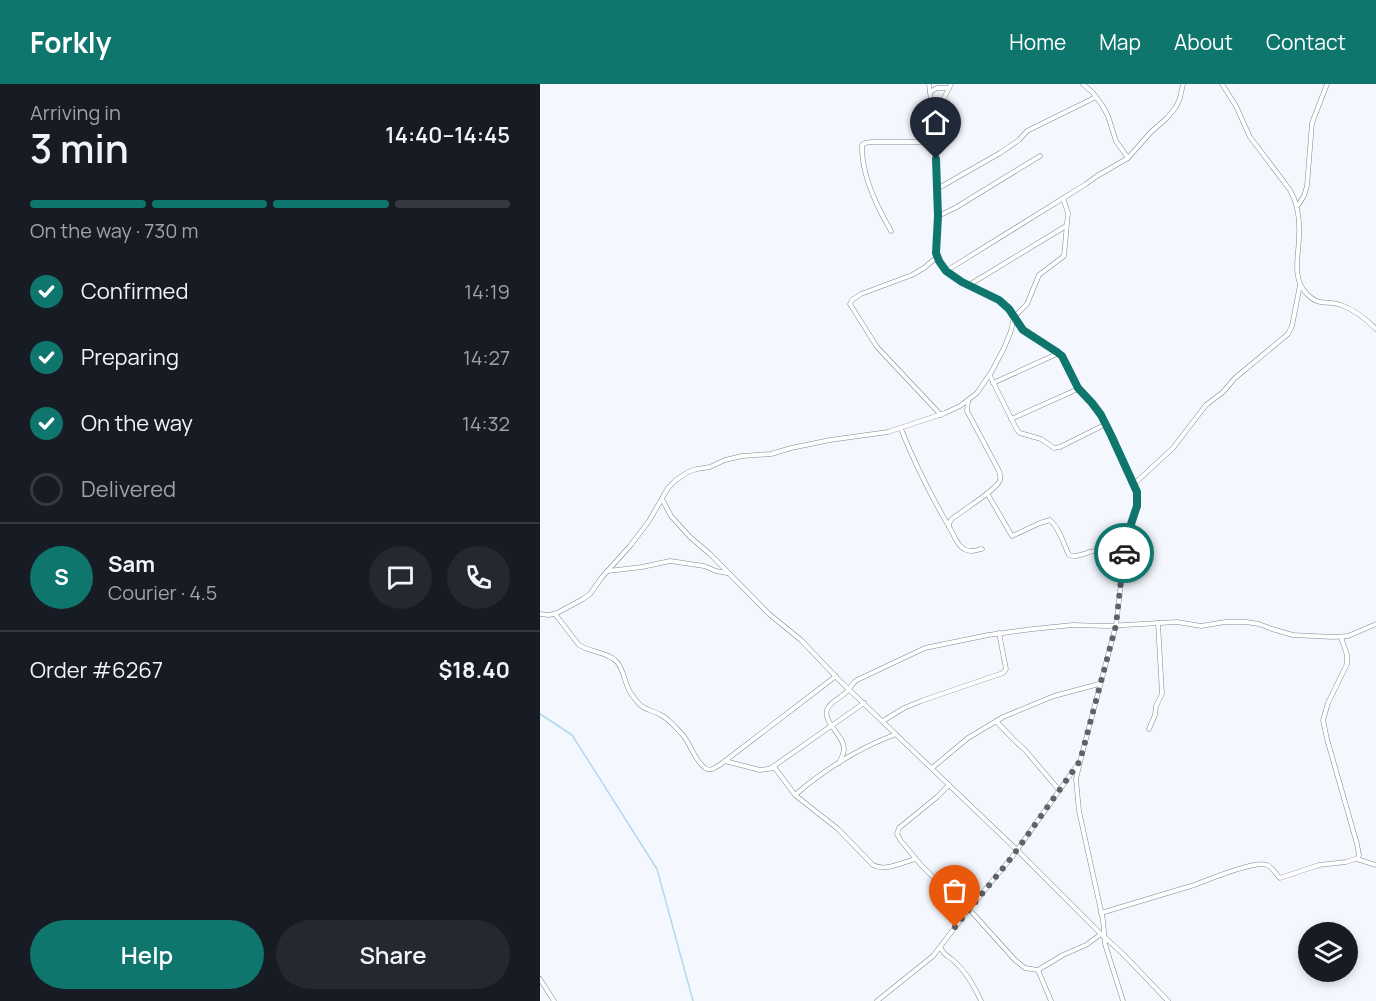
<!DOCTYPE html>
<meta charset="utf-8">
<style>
:root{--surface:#171b24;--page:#242831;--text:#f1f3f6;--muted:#9ea1a6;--line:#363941;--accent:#0f766e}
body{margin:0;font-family:Manrope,sans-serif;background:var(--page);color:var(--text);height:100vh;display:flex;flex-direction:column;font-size:22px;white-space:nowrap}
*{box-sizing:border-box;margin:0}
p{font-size:20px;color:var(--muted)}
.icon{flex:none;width:33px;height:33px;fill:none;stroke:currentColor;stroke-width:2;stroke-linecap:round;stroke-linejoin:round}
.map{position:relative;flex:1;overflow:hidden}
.sheet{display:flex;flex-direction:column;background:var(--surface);width:540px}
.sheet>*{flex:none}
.controls{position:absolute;left:758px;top:838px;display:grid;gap:12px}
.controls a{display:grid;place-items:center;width:60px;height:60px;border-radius:50%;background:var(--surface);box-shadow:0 3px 9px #0003;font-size:30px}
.pin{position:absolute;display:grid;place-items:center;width:51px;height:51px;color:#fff;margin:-62px -26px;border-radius:50% 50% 50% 0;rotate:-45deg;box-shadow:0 0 6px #0007}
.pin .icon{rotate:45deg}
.courier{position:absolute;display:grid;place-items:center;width:60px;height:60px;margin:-30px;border:4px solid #0f766e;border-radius:50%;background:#fff;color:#222;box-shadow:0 2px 8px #0007}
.headline em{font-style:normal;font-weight:600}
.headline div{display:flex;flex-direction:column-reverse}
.headline{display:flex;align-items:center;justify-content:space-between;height:102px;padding:0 30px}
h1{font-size:39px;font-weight:600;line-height:45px}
.bar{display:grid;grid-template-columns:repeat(4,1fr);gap:9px 6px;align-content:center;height:72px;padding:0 30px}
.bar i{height:8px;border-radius:4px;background:var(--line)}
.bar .active{background:var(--accent)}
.bar p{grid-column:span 4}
.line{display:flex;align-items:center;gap:15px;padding:0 30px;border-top:2px solid var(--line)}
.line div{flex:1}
.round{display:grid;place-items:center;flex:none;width:63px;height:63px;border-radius:32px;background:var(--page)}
ol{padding:0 30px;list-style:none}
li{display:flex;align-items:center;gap:18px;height:66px}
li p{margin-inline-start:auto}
li .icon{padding:6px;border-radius:50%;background:var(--accent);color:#fff;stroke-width:4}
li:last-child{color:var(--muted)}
li i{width:33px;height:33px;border:3px solid var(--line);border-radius:50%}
.primary-button{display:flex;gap:12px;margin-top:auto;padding:12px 30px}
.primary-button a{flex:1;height:69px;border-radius:36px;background:var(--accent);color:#fff;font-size:24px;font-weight:600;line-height:69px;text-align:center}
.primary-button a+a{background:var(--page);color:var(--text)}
header{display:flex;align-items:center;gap:36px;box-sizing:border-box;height:84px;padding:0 30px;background:var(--accent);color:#fff}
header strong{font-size:28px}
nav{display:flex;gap:33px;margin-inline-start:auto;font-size:21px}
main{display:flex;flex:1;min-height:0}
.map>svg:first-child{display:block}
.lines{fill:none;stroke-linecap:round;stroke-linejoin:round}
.stream{stroke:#b2d8ee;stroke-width:1.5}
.minor-casing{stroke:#828791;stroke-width:5}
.minor{stroke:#fff;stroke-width:4}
.done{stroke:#5f6266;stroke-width:6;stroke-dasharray:0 10.8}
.route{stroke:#0f766e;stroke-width:8}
</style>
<header>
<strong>Forkly</strong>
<nav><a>Home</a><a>Map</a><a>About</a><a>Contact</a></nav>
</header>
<main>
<section class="sheet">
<div class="headline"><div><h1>3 min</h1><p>Arriving in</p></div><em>14:40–14:45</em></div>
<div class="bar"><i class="active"></i><i class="active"></i><i class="active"></i><i></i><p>On the way · 730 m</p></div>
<ol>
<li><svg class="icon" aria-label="check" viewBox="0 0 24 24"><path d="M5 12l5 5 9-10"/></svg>Confirmed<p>14:19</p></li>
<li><svg class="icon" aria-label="check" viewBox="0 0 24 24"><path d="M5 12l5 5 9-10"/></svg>Preparing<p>14:27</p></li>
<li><svg class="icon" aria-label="check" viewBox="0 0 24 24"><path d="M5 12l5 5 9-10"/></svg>On the way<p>14:32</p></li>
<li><i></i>Delivered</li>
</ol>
<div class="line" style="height:108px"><b class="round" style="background:var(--accent);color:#fff">S</b><div><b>Sam</b><p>Courier · 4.5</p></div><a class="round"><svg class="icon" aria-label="chat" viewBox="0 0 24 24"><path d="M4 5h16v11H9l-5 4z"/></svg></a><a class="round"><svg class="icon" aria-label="phone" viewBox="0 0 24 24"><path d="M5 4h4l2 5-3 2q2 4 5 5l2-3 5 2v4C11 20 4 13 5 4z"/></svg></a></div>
<div class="line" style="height:78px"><div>Order #6267</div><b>$18.40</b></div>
<div class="primary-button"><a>Help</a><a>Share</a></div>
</section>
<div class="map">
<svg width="836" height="917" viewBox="0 0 836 917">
<rect width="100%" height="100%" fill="#f4f8fe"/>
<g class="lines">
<path class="stream" d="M0,630L32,651L117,785L153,917"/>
<g class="minor-casing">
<g id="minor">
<path d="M389,0L396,56L398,132L396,169L402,182L412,192L433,204L459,216L469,225L483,246L519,269L526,279L538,305L553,319L561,331L593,396L597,408V422L585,466L576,541L542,670L536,695L539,727L563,836L565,860L583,917"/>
<path d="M543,0L553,9L562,21L568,32L576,57L588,74"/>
<path d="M682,0L696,22L710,53L750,106C758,120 760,135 759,152C759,171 751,194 767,210C779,223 788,216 801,221C815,226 826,235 836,245"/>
<path d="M390,8L397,4H409"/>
<path d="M395,40L401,20L411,0"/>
<path d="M397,105L460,69L479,56L487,47L556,13"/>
<path d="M758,121L764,112L767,102L772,39L787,0"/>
<path d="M398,132L415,124L500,72"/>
<path d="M351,147C337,123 321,89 322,61L325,59L332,58H383L391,55L395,51"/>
<path d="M397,173L384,184L372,191L321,210L312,216L310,220L337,263L401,331"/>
<path d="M406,187L546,100L557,92L588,74L611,48L627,34L636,23L640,14L643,0"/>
<path d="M429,201L526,142"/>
<path d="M450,292L477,346L480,349L501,355L514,364L520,363L566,340"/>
<path d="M453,299L519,269"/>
<path d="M471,335L538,305"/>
<path d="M361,345C375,380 392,414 411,446C414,452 418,462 424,465C430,469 436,466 442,465"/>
<path d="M594,400L633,364L666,321L683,308L695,294L748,250L752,242L760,201"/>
<path d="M447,409L472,452L500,439L510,436C520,445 523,459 529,471C540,475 549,465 560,467C568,469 576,476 583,480"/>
<path d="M122,415L131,432L150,453L170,470L229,530L261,556L299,596L477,766L560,849L583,870L628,917"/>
<path d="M409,443V439L412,435C421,427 457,406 460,396C461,392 460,391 459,387L427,327L428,317"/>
<path d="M68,487L102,483L130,477L164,482L176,487L187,489"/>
<path d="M0,530L9,531L17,529L43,515L50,510L62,493L90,462L109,437L128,404L136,396L148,388L157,385L170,383L185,376L202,372L231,370L251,364L290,356L348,348L405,329L420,322L437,309L452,287L464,264L471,247L474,233L487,220L499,191L524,172L528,129L523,114"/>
<path d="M15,530L39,561C50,568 68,568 77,578C85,587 84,601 92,611C104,628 106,623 121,631C129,635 136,644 142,650C151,660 154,676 165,684C171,688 176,683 181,680L296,592"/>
<path d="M343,637L364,624L381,617L463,589L466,585L459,549"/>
<path d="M456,637L474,656L485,666L519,706"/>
<path d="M609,645L615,631L616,622L622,610L618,539"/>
<path d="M185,677L220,686L235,684L255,711L298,745L333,781C346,788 362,778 376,775"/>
<path d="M299,679C301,674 304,670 304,665C304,651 283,639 287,626C290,617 303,613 308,606C312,602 312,599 317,596L385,564L448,551L493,545L533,541L567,542L637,538L661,542L685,538H706L719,540L732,545L753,551L793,553L808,552L836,540"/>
<path d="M231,684L324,619"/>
<path d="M392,684L428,654L463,633L514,612L559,600"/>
<path d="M409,701L397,713L359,744L357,750L361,757L381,781L412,812L429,825L475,876L485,884L498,886L523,871L546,861L561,850"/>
<path d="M255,711C285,685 319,664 356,650"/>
<path d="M817,775L836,781"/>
<path d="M561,829C591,820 621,811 651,802C666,797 714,776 727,781C733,783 735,790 740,794L779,781L806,778L818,774L819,771L817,760L787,655L783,636L788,619L807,580V571L801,553"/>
<path d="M401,864C403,871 409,872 414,877C425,887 435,903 441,917"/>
<path d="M498,886L511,917"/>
<path d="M0,895L14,917"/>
<path d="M337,917L393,872L429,825L472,773L538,680"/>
</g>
</g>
<use href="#minor" class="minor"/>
</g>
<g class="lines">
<path class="done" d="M415,843L472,773L540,677L576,541L584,469"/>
<path class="route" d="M396,75L398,132L396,169L399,177L406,187L422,198L459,216L469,225L483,246L517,268L522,272L538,304L552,319L561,331L571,351L597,408V422L588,449L584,469"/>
</g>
</svg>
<div class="controls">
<a><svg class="icon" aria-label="layers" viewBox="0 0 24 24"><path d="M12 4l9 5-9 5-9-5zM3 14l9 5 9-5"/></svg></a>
</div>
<div class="pin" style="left:415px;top:843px;background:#ea580c"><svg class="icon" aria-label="bag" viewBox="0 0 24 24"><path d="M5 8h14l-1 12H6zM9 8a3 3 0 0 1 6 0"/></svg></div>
<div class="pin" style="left:396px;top:75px;background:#1f2937"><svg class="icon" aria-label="home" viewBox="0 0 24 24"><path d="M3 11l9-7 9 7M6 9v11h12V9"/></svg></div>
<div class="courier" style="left:584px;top:469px"><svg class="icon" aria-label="car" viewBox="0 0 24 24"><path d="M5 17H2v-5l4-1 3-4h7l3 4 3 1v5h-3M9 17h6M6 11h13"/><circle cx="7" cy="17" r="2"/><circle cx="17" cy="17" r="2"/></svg></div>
</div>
</main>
